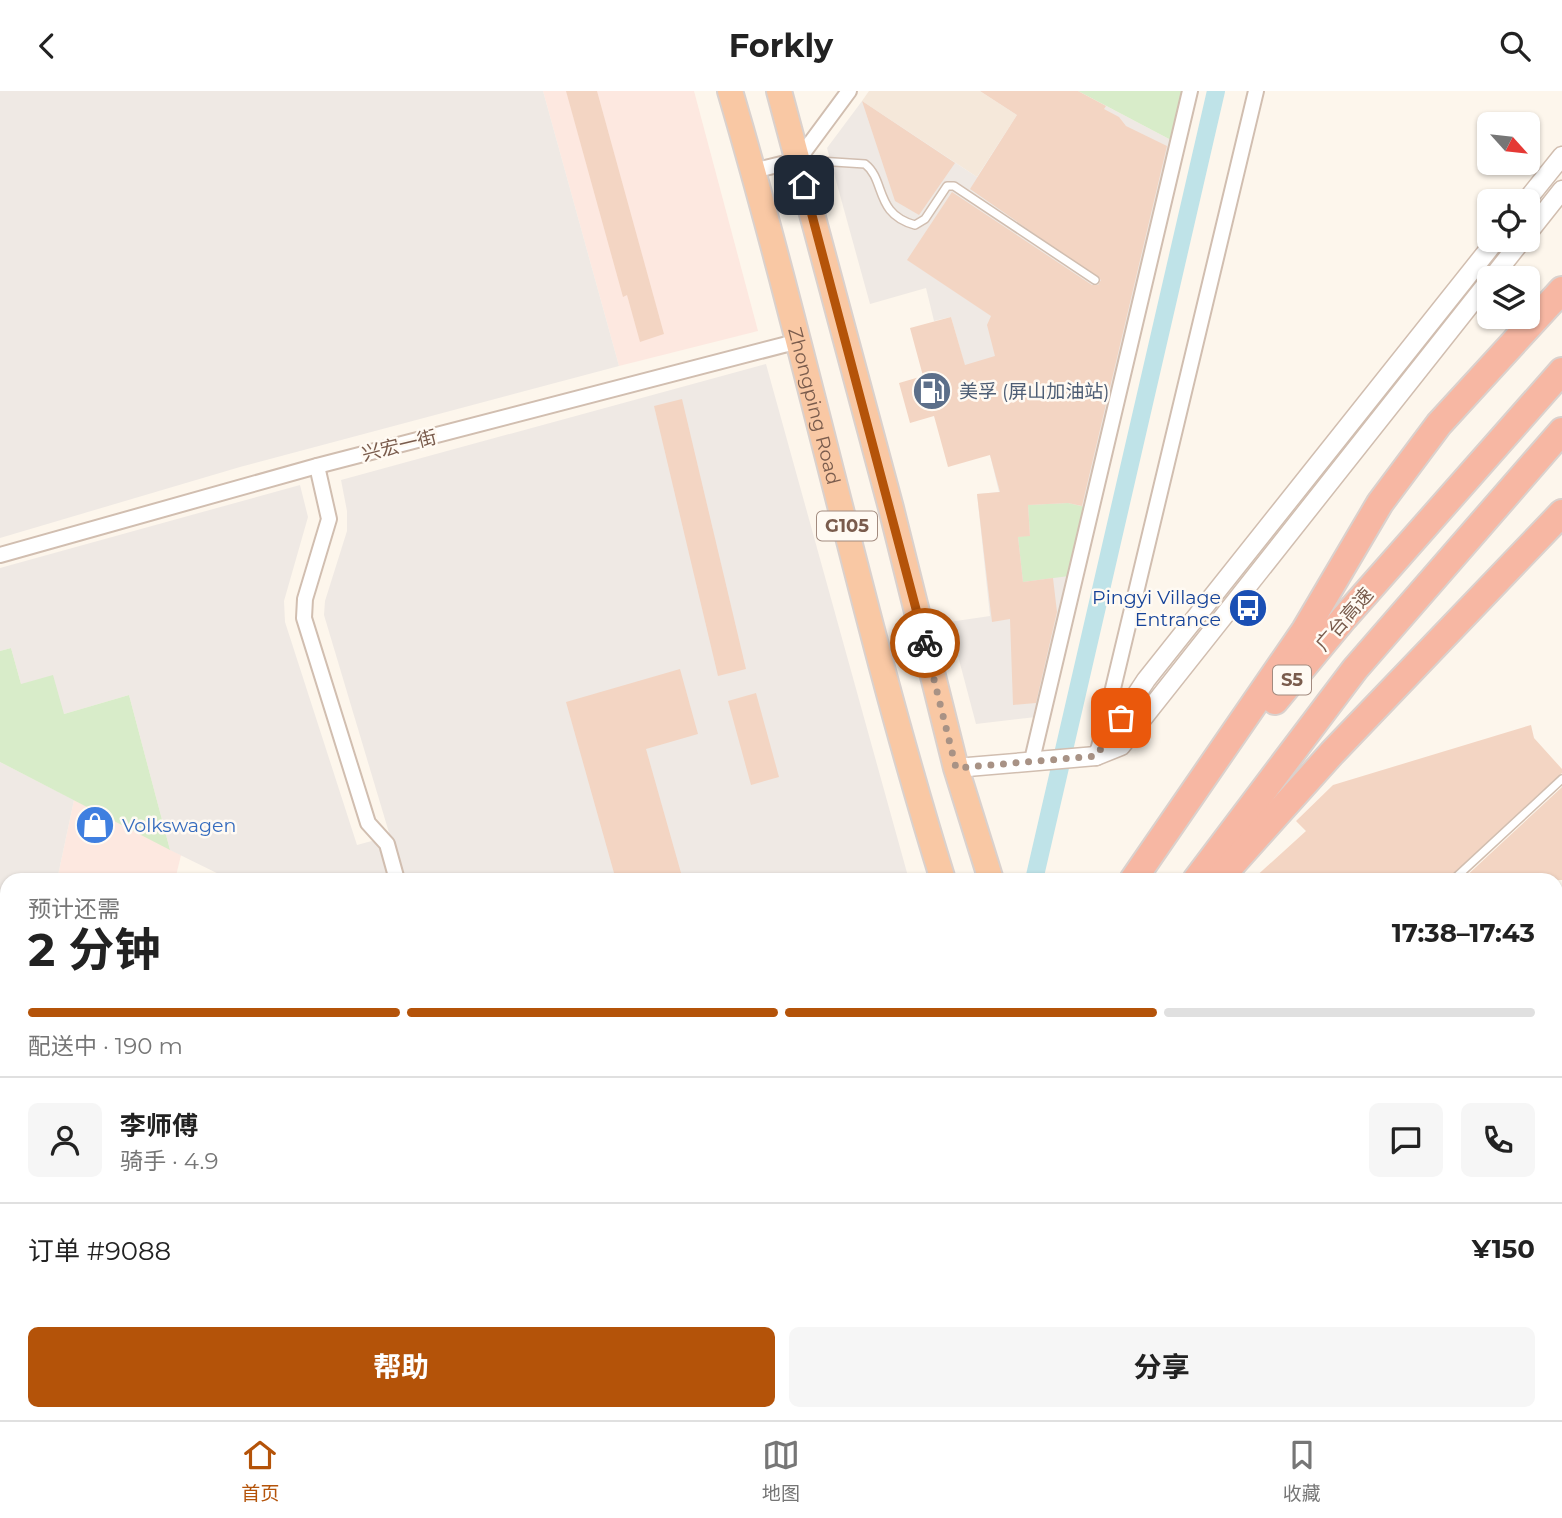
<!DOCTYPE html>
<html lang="zh">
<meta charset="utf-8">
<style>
:root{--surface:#fff;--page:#f6f6f6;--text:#222;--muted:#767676;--line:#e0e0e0;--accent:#b45309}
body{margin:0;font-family:Montserrat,"Noto Sans SC",sans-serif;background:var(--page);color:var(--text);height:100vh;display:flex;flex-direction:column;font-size:26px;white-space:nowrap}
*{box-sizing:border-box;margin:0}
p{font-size:23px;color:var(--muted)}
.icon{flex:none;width:38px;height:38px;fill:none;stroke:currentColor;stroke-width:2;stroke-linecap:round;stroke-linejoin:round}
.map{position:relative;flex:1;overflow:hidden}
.sheet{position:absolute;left:0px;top:782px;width:1563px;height:548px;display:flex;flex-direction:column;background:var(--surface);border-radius:21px 21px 0 0;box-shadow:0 2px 5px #0004}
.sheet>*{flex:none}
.needle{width:46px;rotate:117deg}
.buttons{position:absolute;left:1477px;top:21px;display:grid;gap:14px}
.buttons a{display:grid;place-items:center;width:63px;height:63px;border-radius:10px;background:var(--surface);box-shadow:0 2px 5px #0004;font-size:35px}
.pin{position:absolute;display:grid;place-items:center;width:60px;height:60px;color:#fff;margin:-30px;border-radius:14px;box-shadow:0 4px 10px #0006}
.courier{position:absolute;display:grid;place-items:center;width:70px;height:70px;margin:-35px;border:5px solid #b45309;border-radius:50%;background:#fff;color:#222;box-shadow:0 2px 9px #0007}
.summary em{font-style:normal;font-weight:700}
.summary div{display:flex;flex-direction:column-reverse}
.summary{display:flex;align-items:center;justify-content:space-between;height:119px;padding:0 28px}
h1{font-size:46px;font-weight:700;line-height:52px}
.bar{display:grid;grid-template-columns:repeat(4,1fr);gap:10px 7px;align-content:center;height:84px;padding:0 28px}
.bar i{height:9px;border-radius:5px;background:var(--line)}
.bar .active{background:var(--accent)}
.bar p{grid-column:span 4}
.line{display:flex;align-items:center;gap:18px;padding:0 28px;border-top:2px solid var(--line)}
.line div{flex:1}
.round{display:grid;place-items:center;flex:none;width:74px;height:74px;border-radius:10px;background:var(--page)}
.primary-button{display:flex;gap:14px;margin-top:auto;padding:14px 28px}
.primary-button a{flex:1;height:80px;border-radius:10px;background:var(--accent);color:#fff;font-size:28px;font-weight:700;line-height:80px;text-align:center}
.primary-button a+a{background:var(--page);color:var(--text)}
header{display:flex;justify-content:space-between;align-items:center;height:91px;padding:0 28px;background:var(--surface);font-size:32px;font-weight:700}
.menu{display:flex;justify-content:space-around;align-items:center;height:98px;border-top:2px solid var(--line);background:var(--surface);font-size:19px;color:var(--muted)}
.menu a{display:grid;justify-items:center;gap:4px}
.menu .active{color:var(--accent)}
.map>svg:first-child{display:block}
.residential{fill:#f5e8da}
.commercial{fill:#fde8e0}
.industrial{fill:#efe9e4}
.green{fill:#d8ecc9}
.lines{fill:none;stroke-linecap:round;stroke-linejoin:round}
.canal{stroke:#bfe3e8;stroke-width:18}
.building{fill:#f3d5c3}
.service-casing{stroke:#d1beb0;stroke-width:10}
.minor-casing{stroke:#d1beb0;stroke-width:18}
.tertiary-casing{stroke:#d1beb0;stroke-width:21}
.secondary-casing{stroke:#d6c0b0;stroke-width:24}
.trunk-casing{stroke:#dad1cd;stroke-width:28}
.motorway-casing{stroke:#dad1cd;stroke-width:30}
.service{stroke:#fff;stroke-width:7}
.minor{stroke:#fff;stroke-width:14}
.tertiary{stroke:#fff;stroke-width:18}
.secondary{stroke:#fff;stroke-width:21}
.trunk{stroke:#f9c8a4;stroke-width:24}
.motorway{stroke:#f7b7a3;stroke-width:26}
.done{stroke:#a89285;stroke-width:7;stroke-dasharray:0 12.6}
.route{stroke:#b45309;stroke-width:9}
.labels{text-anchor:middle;stroke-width:5;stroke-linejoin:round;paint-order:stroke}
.shield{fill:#fffaf3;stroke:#a28b7f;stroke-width:2}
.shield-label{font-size:18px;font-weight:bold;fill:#7a5c4d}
.service-label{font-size:19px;fill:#4e5e75;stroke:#fffaf3;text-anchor:start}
.street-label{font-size:19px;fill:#7a5c4d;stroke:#fffaf3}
.transit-label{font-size:19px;fill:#164399;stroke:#fffaf3;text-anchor:end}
.shop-label{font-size:19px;fill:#366cbe;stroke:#fffaf3;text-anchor:start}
</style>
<header><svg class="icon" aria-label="back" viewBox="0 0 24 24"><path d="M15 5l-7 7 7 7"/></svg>Forkly<svg class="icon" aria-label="search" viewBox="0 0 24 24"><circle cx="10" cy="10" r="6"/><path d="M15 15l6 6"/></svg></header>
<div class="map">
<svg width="1562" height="1329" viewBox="0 0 1562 1329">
<rect width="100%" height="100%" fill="#fdf6ec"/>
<path class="residential" d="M869,0H980L1017,24L977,86L862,10Z"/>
<g class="commercial">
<path d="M543,0H694L758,240L619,275Z"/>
<path d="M74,709L181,764L175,789H57Z"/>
<path d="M7,1020V1254L0,1253V1052Z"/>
<path d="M480,1323H826L823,1329H478Z"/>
</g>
<g class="industrial">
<path d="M0,0H543L619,275L240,376L0,447Z"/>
<path d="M980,0H1078L1171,49L1036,626L976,633L949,531L990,525L977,403L999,401L990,364L951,226L934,230L926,197L870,213L827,57L862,10L977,86L1017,24Z"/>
<path d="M766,273L909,789H231L170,759L129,604L64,623L21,593L11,557L0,560V477L300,394L308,426L284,510L285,531L357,754L390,745L324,524L325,510L347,440V420L341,389Z"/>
<path d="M0,671L74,709L57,789H7V1020L0,1052Z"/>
<path d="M1562,1031V1329H1395L1389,1323H1556V1037Z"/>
<path d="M0,1295L7,1297V1323H120L146,1329H0Z"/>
<path d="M322,1323H480L478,1329H352Z"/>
</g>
<g class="green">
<path d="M1078,0H1183L1171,49Z"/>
<path d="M1068,412L1085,416L1069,485L1023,491L1018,446L1030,444L1028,414Z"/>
<path d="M11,557L21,593L53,584L64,623L129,604L170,759L0,671V560Z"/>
<path d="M1562,1031V1130L1556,1136V1037Z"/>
<path d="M1556,1256L1562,1263V1329H1457L1452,1323H1556Z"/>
</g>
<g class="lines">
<path class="canal" d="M1034,789L1216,0"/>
</g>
<g class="building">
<path d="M566,0H597L664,243L640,251L627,204L623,206Z"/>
<path d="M980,0H1078L1106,15L1104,18L1119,26L1126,35L1167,55L1082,415L1068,412L1028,414L1030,445L1018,446L1023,491L1053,487L1057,521L1036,612L1013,614L1010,528L992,531L977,403L1000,401L990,364L948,376L934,325L910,332L899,292L923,285L910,237L951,226L965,274L995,265L987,234L991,225L907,169L952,101L1092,194H1098L1101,189L970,98L1017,24Z"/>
<path d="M862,10L955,72L919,124L895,110Z"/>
<path d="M682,308L746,578L718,585L654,315Z"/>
<path d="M680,578L698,643L646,658L683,789H616L566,611Z"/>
<path d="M756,602L779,686L751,694L728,610Z"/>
<path d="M1531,634L1534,647L1562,678V682L1447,789H1252L1306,740L1296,730L1333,694Z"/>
<path d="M1562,696V789H1462Z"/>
</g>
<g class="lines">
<g class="service-casing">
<g id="service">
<path d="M803,69L865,73C886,89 874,123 915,134L925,128L947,95H954L1095,189"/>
<path d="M1453,789L1562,688"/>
<path d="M1556,1154L1562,1148"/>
<path d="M1556,1242L1562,1249"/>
<path d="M1427,1323L1433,1329"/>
</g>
</g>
<g class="minor-casing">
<g id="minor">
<path d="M753,80L798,69L849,0"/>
<path d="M317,375L329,428L305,508L304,527L368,732L387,753L397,789"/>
<path d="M0,464L317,375L799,250"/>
<path d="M1099,656L1256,0"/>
<path d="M1032,669L1190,0"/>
<path d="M0,1272L7,1273"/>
<path d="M230,1323L257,1329"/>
</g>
</g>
<g class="tertiary-casing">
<g id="tertiary">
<path d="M1526,110L1562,65"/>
<path d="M1528,142L1562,99"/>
<path d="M1492,187L1522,149"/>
<path d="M1096,665L1146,589L1496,149"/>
<path d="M956,677L1096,665L1121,655L1489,190"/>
</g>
</g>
<g class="secondary-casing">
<g id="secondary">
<path d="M1129,1323L1131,1329"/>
<path d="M975,1329L977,1323"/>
</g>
</g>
<g class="trunk-casing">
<g id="trunk">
<path id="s1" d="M730,0C807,261 862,529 943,789"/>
<path d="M779,0L891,417L956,677L991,789"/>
<path d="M1287,1323L1292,1329"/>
<path d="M1340,1323L1346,1329"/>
</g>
</g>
<g class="motorway-casing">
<g id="motorway">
<path d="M1275,610L1344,527L1562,280"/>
<path d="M1133,789L1305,539L1380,412L1439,333L1562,199"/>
<path d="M1196,789L1355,578L1562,340"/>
<path d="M1218,789L1332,662L1562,422"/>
<path d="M850,1329L852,1323"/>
<path d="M894,1329L896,1323"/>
</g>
</g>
<use href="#service" class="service"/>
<use href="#minor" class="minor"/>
<use href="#tertiary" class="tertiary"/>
<use href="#secondary" class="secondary"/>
<use href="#trunk" class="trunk"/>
<use href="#motorway" class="motorway"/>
</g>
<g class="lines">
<path class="done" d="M925,552L956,677L1096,665L1121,627"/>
<path class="route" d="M804,94L925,552"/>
</g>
<defs>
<g id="fuel-disc" transform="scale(2.0125)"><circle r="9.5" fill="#5c6f8a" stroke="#fffaf3"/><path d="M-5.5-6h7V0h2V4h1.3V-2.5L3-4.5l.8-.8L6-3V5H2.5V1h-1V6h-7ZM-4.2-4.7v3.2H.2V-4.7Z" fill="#fff"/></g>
<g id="bus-disc" transform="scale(2.0125)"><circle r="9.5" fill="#1a4fb4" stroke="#fffaf3"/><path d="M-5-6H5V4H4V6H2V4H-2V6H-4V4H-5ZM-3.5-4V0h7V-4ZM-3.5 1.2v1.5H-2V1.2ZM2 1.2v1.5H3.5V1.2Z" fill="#fff"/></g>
<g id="shop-disc" transform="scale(2.0125)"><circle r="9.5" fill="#3f7fe0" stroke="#fffaf3"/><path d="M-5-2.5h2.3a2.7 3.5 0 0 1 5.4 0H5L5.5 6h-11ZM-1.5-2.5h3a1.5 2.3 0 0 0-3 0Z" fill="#fff"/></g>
</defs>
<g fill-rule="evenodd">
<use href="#fuel-disc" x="932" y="300"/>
<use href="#bus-disc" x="1248" y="517"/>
<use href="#shop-disc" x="95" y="734"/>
</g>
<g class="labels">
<g class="shield">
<rect x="817" y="420.5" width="60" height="29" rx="5"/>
<rect x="1273" y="574.5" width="38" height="29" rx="5"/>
</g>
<g class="shield-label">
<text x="847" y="441">G105</text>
<text x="1292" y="595">S5</text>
</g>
<g class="service-label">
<text x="959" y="307">美孚 (屏山加油站)</text>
</g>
<g class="street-label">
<text dy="7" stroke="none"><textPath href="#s1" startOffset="326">Zhongping Road</textPath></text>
<text transform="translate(399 354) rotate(-14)" y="7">兴宏一街</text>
<text transform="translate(1344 528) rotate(-49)" y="7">广台高速</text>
</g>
<g class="transit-label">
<text x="1221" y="513">Pingyi Village<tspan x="1221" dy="22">Entrance</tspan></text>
</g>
<g class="shop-label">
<text x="122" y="741">Volkswagen</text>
</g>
</g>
</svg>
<div class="buttons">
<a><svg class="needle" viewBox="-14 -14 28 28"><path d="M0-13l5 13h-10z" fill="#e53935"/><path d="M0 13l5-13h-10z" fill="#767676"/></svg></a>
<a><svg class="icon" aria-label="locate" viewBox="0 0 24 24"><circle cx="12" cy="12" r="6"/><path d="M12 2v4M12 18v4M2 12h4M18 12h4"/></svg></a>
<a><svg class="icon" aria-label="layers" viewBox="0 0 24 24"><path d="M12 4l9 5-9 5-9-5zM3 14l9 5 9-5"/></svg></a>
</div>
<div class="pin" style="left:1121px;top:627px;background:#ea580c"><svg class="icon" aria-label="bag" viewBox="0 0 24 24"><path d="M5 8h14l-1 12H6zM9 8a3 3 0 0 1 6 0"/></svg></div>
<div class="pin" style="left:804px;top:94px;background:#1f2937"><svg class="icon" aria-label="home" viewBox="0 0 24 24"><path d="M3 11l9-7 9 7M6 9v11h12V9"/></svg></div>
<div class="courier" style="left:925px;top:552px"><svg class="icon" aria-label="bike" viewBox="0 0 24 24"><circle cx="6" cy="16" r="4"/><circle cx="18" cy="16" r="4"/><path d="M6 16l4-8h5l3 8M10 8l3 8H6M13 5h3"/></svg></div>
<section class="sheet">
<div class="summary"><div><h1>2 分钟</h1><p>预计还需</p></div><em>17:38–17:43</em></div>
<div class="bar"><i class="active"></i><i class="active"></i><i class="active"></i><i></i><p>配送中 · 190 m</p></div>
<div class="line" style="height:126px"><a class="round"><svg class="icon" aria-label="person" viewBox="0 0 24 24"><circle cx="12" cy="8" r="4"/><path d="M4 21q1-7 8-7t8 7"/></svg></a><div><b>李师傅</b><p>骑手 · 4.9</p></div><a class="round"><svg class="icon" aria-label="chat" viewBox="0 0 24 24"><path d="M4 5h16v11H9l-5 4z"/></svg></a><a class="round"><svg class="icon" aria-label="phone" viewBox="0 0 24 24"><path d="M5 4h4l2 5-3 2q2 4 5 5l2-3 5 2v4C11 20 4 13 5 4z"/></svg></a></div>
<div class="line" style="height:91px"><div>订单 #9088</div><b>¥150</b></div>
<div class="primary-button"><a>帮助</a><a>分享</a></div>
</section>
</div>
<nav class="menu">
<a class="active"><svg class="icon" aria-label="home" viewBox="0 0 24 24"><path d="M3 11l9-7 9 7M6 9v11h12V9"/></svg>首页</a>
<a><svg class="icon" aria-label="map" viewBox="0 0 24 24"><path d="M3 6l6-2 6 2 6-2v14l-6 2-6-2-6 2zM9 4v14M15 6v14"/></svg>地图</a>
<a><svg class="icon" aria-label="saved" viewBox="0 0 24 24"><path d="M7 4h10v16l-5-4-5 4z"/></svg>收藏</a>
</nav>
